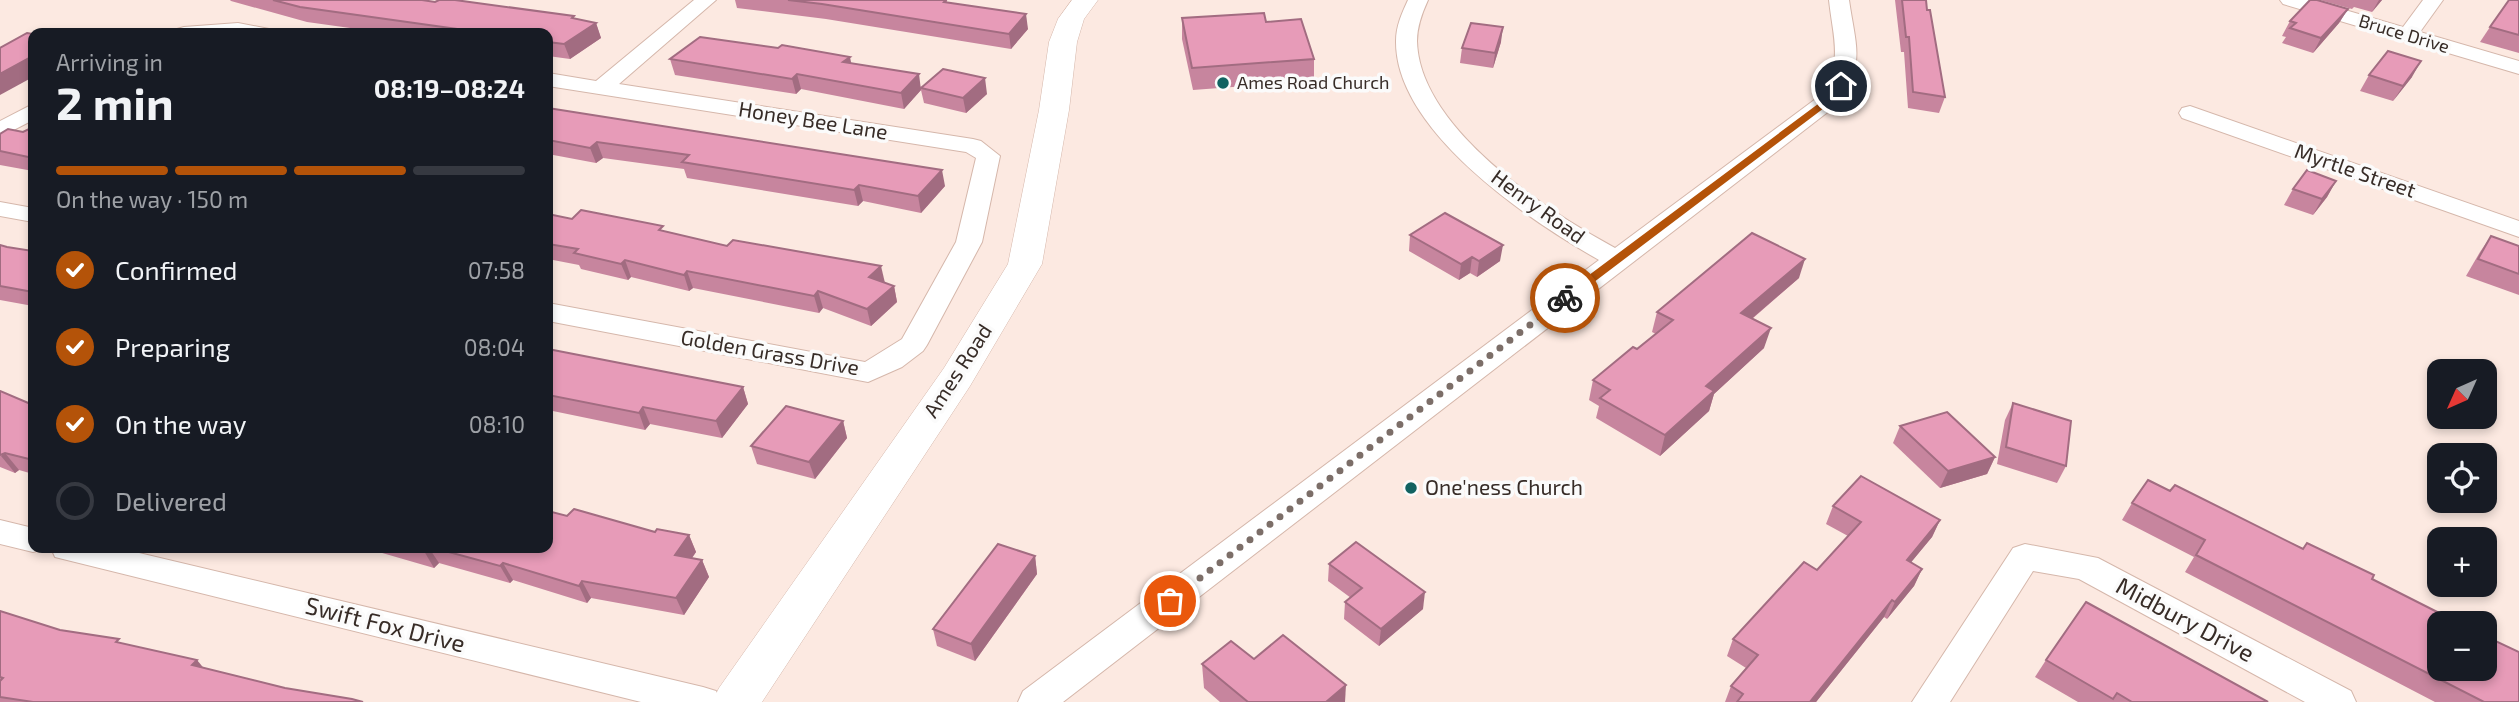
<!DOCTYPE html>
<meta charset="utf-8">
<style>
:root{--surface:#171b24;--page:#20242c;--text:#f1f3f6;--muted:#9ea1a6;--line:#363941;--accent:#b45309}
body{margin:0;font-family:"Exo 2",sans-serif;background:var(--page);color:var(--text);height:100vh;display:flex;flex-direction:column;font-size:26px;white-space:nowrap}
*{box-sizing:border-box;margin:0}
p{font-size:23px;color:var(--muted)}
.icon{flex:none;width:38px;height:38px;fill:none;stroke:currentColor;stroke-width:2;stroke-linecap:round;stroke-linejoin:round}
.map{position:relative;flex:1;overflow:hidden}
.panel{position:absolute;left:28px;top:28px;width:525px;height:525px;display:flex;flex-direction:column;background:var(--surface);border-radius:14px;box-shadow:0 4px 10px #0003}
.panel>*{flex:none}
.needle{width:46px;rotate:225deg}
.buttons{position:absolute;left:2427px;top:359px;display:grid;gap:14px}
.buttons a{display:grid;place-items:center;width:70px;height:70px;border-radius:14px;background:var(--surface);box-shadow:0 4px 10px #0003;font-size:35px}
.pin{position:absolute;display:grid;place-items:center;width:60px;height:60px;color:#fff;margin:-30px;border:4px solid #fff;border-radius:50%;box-shadow:0 2px 7px #0007}
.courier{position:absolute;display:grid;place-items:center;width:70px;height:70px;margin:-35px;border:5px solid #b45309;border-radius:50%;background:#fff;color:#222;box-shadow:0 2px 9px #0007}
.summary em{font-style:normal;font-weight:700}
.summary div{display:flex;flex-direction:column-reverse}
.summary{display:flex;align-items:center;justify-content:space-between;height:119px;padding:0 28px}
h1{font-size:46px;font-weight:700;line-height:52px}
.bar{display:grid;grid-template-columns:repeat(4,1fr);gap:10px 7px;align-content:center;height:84px;padding:0 28px}
.bar i{height:9px;border-radius:5px;background:var(--line)}
.bar .on{background:var(--accent)}
.bar p{grid-column:span 4}
ol{padding:0 28px;list-style:none}
li{display:flex;align-items:center;gap:21px;height:77px}
li p{margin-inline-start:auto}
li .icon{padding:7px;border-radius:50%;background:var(--accent);color:#fff;stroke-width:4}
li:last-child{color:var(--muted)}
li i{width:38px;height:38px;border:4px solid var(--line);border-radius:50%}
.map>svg:first-child{display:block}
.lines{fill:none;stroke-linecap:round;stroke-linejoin:round}
.minor-casing{stroke:#d5b7ab;stroke-width:2}
.tertiary-casing{stroke:#d5b7ab;stroke-width:1}
.minor{fill:#fff;fill-rule:evenodd}
.tertiary{fill:#fff;fill-rule:evenodd}
.wall{fill:#c7859e}
.shaded-wall{fill:#a26c81}
.building{fill:#e79bb8;stroke:#a26c81;stroke-width:2}
.route{fill:#b45309}
.done{stroke:#7c6e68;stroke-width:7;stroke-dasharray:0 12.6}
.poi-dot{fill:#116261;stroke:#fbfbfb;stroke-width:2.5}
.labels{text-anchor:middle;stroke-width:7;stroke-linejoin:round;paint-order:stroke}
.far-street-label{font-size:18px;fill:#372c27;stroke:#fbfbfb}
.far-poi-label{font-size:18px;fill:#372c27;stroke:#fbfbfb;text-anchor:start}
.street-label{font-size:21px;fill:#372c27;stroke:#fbfbfb}
.poi-label{font-size:21px;fill:#372c27;stroke:#fbfbfb;text-anchor:start}
.near-street-label{font-size:24px;fill:#372c27;stroke:#fbfbfb}
</style>
<div class="map">
<svg width="2519" height="702" viewBox="0 0 2519 702">
<rect width="100%" height="100%" fill="#fce9e1"/>
<g class="lines">
<g class="minor-casing">
<g id="minor">
<path d="M694,0H716L619,84L973,139L981,141L1000,156L982,242L927,345L923,351L902,367L868,382L548,321V303L865,362L902,339L956,242L976,158L966,152L548,86V73L596,81Z"/>
<path d="M1408,0H1428C1422,13 1417,27 1417,41C1419,128 1547,211 1615,248L1817,98C1845,65 1833,39 1829,0H1849C1856,49 1867,65 1833,108L1063,702H1018L1023,691L1599,260C1530,221 1395,131 1396,41C1396,26 1402,13 1408,0Z"/>
<path d="M2280,0H2311L2403,27L2423,0H2443L2420,32L2519,61V74L2283,4Z"/>
<path d="M238,23L269,29L272,33H174L177,29L184,27Z"/>
<path d="M33,104V120L0,137V121Z"/>
<path d="M2190,106L2519,221V237L2182,118L2179,113L2182,108Z"/>
<path d="M0,202L33,208V222L0,216Z"/>
<path d="M0,520L33,528V548L44,549L33,552L0,544Z"/>
<path d="M2025,544L2098,558L2351,691L2356,702H2305L2079,579L2033,571L1950,702H1912L2013,548Z"/>
<path d="M51,548H118L703,687L716,691L721,702H641L67,560L55,557Z"/>
</g>
</g>
<g class="tertiary-casing">
<path id="tertiary" d="M1072,0H1098L1084,19L1077,42L1069,110L1042,264L970,386L762,702H712L719,688L944,368L1008,264L1039,110L1049,42L1058,19Z"/>
</g>
<use href="#minor" class="minor"/>
<use href="#tertiary" class="tertiary"/>
</g>
<g class="wall">
<path d="M230,0H422L596,23L601,38L570,59L548,56V33H386L307,22L231,1Z"/>
<path d="M735,0H947V3L1028,29L1011,49L826,19L737,8Z"/>
<path d="M1895,0H1926L1927,10L1945,97L1939,113L1908,108L1904,52H1901Z"/>
<path d="M2320,0H2382L2372,12L2354,7L2352,9Z"/>
<path d="M2519,0V53L2480,42L2490,27Z"/>
<path d="M2348,9L2339,23L2313,53L2282,43L2286,37L2282,36L2290,21Z"/>
<path d="M1182,18L1266,22L1314,59V81L1193,90L1182,39Z"/>
<path d="M1501,42L1493,68L1460,63L1462,48Z"/>
<path d="M670,59L851,64L922,87L987,94L966,113L924,103L921,90L904,109L801,89L796,94L675,75Z"/>
<path d="M2369,75L2412,77L2393,101L2360,91Z"/>
<path d="M548,108L945,186L921,213L863,201L858,206L687,178L684,169L603,158L596,163L548,154Z"/>
<path d="M33,127V171L0,165V134L23,132Z"/>
<path d="M2336,181L2327,197L2313,215L2284,205L2293,189Z"/>
<path d="M548,214L572,219L664,231L885,283L894,286L897,302L871,326L823,308L819,313L693,288L689,291L631,277L628,280L581,269L579,265L548,259Z"/>
<path d="M1410,235L1500,261L1477,277L1470,273L1459,280L1409,251Z"/>
<path d="M2491,236L2519,246V295L2466,276L2480,252Z"/>
<path d="M0,245L7,247L33,251V306L0,300Z"/>
<path d="M1799,278L1752,319L1764,348L1714,394L1709,411L1660,456L1596,418L1599,406L1589,400L1593,380L1637,349L1656,334L1652,332L1657,312Z"/>
<path d="M548,349L743,387L748,404L722,438L650,424L645,430L548,410Z"/>
<path d="M0,391L33,405V474L19,470L15,473L0,467Z"/>
<path d="M2013,403L2066,466L2057,483L1997,464L2005,420Z"/>
<path d="M843,421L847,438L815,479L757,464L751,446Z"/>
<path d="M1900,426L1995,457L1987,474L1940,488L1893,443Z"/>
<path d="M2170,491L2303,548L2307,543L2372,579L2519,702H2435L2185,572L2194,557L2122,520L2132,503Z"/>
<path d="M1833,506L1940,520L1932,537L1911,562L1922,569L1914,586L1887,619L1884,617L1816,702H1725L1731,686L1746,668L1727,656L1733,639L1817,570L1848,536L1826,524Z"/>
<path d="M567,516L655,532L689,535L696,552L692,558L702,560L709,577L684,615L591,598L587,603L513,580L510,583L439,563L434,568L365,548L363,550L353,548H548Z"/>
<path d="M1035,556L1037,574L975,661L937,646L933,629Z"/>
<path d="M1329,564L1423,609L1379,646L1344,619L1345,602L1351,598L1328,581Z"/>
<path d="M0,611L60,630L123,644L203,668L285,688L363,702H0Z"/>
<path d="M1254,659L1345,702H1220L1204,688L1202,664Z"/>
<path d="M2046,660L2268,702H2078L2035,677Z"/>
</g>
<g class="shaded-wall">
<path d="M2379,0H2382L2372,12Z"/>
<path d="M2348,9L2339,23L2313,53L2321,38Z"/>
<path d="M1026,14L1028,29L1011,49L1009,34Z"/>
<path d="M596,23L601,38L570,59L564,44Z"/>
<path d="M1503,27L1501,42L1493,68L1495,53Z"/>
<path d="M33,56V77L0,95V74Z"/>
<path d="M850,57L853,72L843,62Z"/>
<path d="M2421,61L2412,77L2393,101L2403,86Z"/>
<path d="M797,74L801,89L796,94L792,79Z"/>
<path d="M919,74L921,90L904,109L901,93Z"/>
<path d="M985,78L987,94L966,113L963,98Z"/>
<path d="M597,142L603,158L596,163L590,148Z"/>
<path d="M942,170L945,186L921,213L918,196Z"/>
<path d="M2336,181L2327,197L2313,215L2322,199Z"/>
<path d="M859,185L863,201L858,206L854,190Z"/>
<path d="M1503,245L1500,261L1477,277L1479,261Z"/>
<path d="M1472,257L1470,273L1459,280L1461,264Z"/>
<path d="M1805,259L1799,278L1735,333L1741,313Z"/>
<path d="M625,260L631,277L628,280L621,264Z"/>
<path d="M881,266L885,283L869,277Z"/>
<path d="M687,271L693,288L689,291L684,275Z"/>
<path d="M894,286L897,302L871,326L867,309Z"/>
<path d="M818,291L823,308L819,313L814,296Z"/>
<path d="M1771,328L1764,348L1714,394L1709,411L1660,456L1665,435L1706,386Z"/>
<path d="M743,387L748,404L722,438L716,421Z"/>
<path d="M643,407L650,424L645,430L639,413Z"/>
<path d="M843,421L847,438L815,479L809,462Z"/>
<path d="M5,453L19,470L15,473L1,456Z"/>
<path d="M1995,457L1987,474L1940,488L1948,471Z"/>
<path d="M1940,520L1932,537L1899,577L1907,560Z"/>
<path d="M689,535L696,552L682,572L675,555Z"/>
<path d="M427,548H429L439,563L434,568L424,551Z"/>
<path d="M1035,556L1037,574L975,661L971,644Z"/>
<path d="M702,560L709,577L684,615L676,598Z"/>
<path d="M503,563L513,580L510,583L500,566Z"/>
<path d="M1922,569L1914,586L1887,619L1895,602Z"/>
<path d="M582,581L591,598L587,603L579,586Z"/>
<path d="M1425,592L1423,609L1379,646L1381,629Z"/>
<path d="M1892,600L1884,617L1816,702H1810Z"/>
<path d="M197,660L211,677L192,665Z"/>
<path d="M1346,685L1345,702H1326Z"/>
</g>
<g class="building">
<path d="M273,0H422L435,2L439,0H455L574,16L572,18L596,23L564,44L548,42V33H486L300,7Z"/>
<path d="M788,0H946L944,2L1026,14L1009,34L822,4Z"/>
<path d="M1902,0H1926L1927,10H1930L1945,97L1913,92L1909,37H1906Z"/>
<path d="M2310,0H2317L2348,9L2321,38L2290,28L2296,23L2290,21Z"/>
<path d="M2509,0H2519V35L2490,27Z"/>
<path d="M1264,13L1266,22L1301,19L1314,59L1192,68L1182,18Z"/>
<path d="M1471,23L1503,27L1495,53L1462,48Z"/>
<path d="M27,33L33,34V56L0,74V48Z"/>
<path d="M700,37L778,48L782,45L850,57L843,62L919,74L901,93L797,74L792,79L670,59Z"/>
<path d="M2388,51L2421,61L2403,86L2369,75Z"/>
<path d="M943,69L985,78L963,98L921,88Z"/>
<path d="M548,108L942,170L918,196L859,185L854,190L682,162L689,155L597,142L590,148L548,140Z"/>
<path d="M33,127V158L0,151V134L8,129L23,132Z"/>
<path d="M2307,170L2336,181L2322,199L2293,189Z"/>
<path d="M581,210L663,226L659,230L727,246L733,240L881,266L869,277L894,286L867,309L818,291L814,296L687,271L684,275L625,260L621,264L574,253L578,249L548,244V214L572,219Z"/>
<path d="M1445,213L1503,245L1479,261L1472,257L1461,264L1410,235Z"/>
<path d="M1752,233L1805,259L1741,313L1771,328L1706,386L1714,391L1665,435L1600,398L1610,390L1593,380L1633,347L1637,349L1673,320L1657,312Z"/>
<path d="M2491,236L2519,246V274L2478,259Z"/>
<path d="M0,245L7,247L33,251V292L0,286Z"/>
<path d="M548,349L743,387L716,421L643,407L639,413L548,395Z"/>
<path d="M0,391L33,405V460L5,453L0,455Z"/>
<path d="M2013,403L2071,421L2066,466L2006,447Z"/>
<path d="M786,406L843,421L809,462L751,446Z"/>
<path d="M1947,412L1995,457L1948,471L1900,426Z"/>
<path d="M1861,476L1940,520L1907,560L1922,569L1895,602L1892,600L1810,702H1737L1743,694L1731,686L1758,655L1733,639L1804,562L1817,570L1861,522L1833,506Z"/>
<path d="M2148,480L2170,491L2175,485L2303,549L2307,543L2374,575L2372,579L2459,623H2440V668H2485V636L2519,652V702H2484L2196,555L2205,540L2132,503Z"/>
<path d="M574,509L655,532L657,529L689,535L675,555L702,560L676,598L582,581L579,586L503,563L500,566L434,548H548V511L567,516Z"/>
<path d="M1356,542L1425,592L1381,629L1345,602L1362,588L1329,564Z"/>
<path d="M998,544L1035,556L971,644L933,629Z"/>
<path d="M412,548H427L424,551Z"/>
<path d="M2086,602L2268,702H2132L2117,693L2113,699L2046,660Z"/>
<path d="M0,611L60,630L119,639L116,642L197,660L192,665L285,688L352,699L363,702H33L0,697V681L3,678L0,677Z"/>
<path d="M1283,635L1346,685L1326,702H1248L1202,664L1231,641L1254,659Z"/>
</g>
<path class="route" d="M1841,83L1846,86L1828,105L1569,301H1561V296L1822,101Z"/>
<g class="lines">
<path class="done" d="M1170,601L1565,298"/>
</g>
<g class="poi-dot">
<circle cx="1223" cy="83" r="7"/>
<circle cx="1411" cy="488" r="7"/>
</g>
<g class="labels">
<g class="far-street-label">
<text transform="translate(2404 34) rotate(17)" y="6">Bruce Drive</text>
</g>
<g class="far-poi-label">
<text x="1237" y="89">Ames Road Church</text>
</g>
<g class="street-label">
<text transform="translate(813 121) rotate(9)" y="7">Honey Bee Lane</text>
<text transform="translate(2355 171) rotate(19)" y="7">Myrtle Street</text>
<text transform="translate(1538 207) rotate(36)" y="7">Henry Road</text>
<text transform="translate(770 353) rotate(10)" y="7">Golden Grass Drive</text>
<text transform="translate(958 371) rotate(-57)" y="7">Ames Road</text>
</g>
<g class="poi-label">
<text x="1425" y="495">One'ness Church</text>
</g>
<g class="near-street-label">
<text transform="translate(2185 620) rotate(28)" y="8">Midbury Drive</text>
<text transform="translate(385 625) rotate(14)" y="8">Swift Fox Drive</text>
</g>
</g>
</svg>
<div class="buttons">
<a><svg class="needle" viewBox="-14 -14 28 28"><path d="M0-13l5 13h-10z" fill="#e53935"/><path d="M0 13l5-13h-10z" fill="#9ea1a6"/></svg></a>
<a><svg class="icon" aria-label="locate" viewBox="0 0 24 24"><circle cx="12" cy="12" r="6"/><path d="M12 2v4M12 18v4M2 12h4M18 12h4"/></svg></a>
<a>+</a>
<a>−</a>
</div>
<div class="pin" style="left:1170px;top:601px;background:#ea580c"><svg class="icon" aria-label="bag" viewBox="0 0 24 24"><path d="M5 8h14l-1 12H6zM9 8a3 3 0 0 1 6 0"/></svg></div>
<div class="pin" style="left:1841px;top:86px;background:#1f2937"><svg class="icon" aria-label="home" viewBox="0 0 24 24"><path d="M3 11l9-7 9 7M6 9v11h12V9"/></svg></div>
<div class="courier" style="left:1565px;top:298px"><svg class="icon" aria-label="bike" viewBox="0 0 24 24"><circle cx="6" cy="16" r="4"/><circle cx="18" cy="16" r="4"/><path d="M6 16l4-8h5l3 8M10 8l3 8H6M13 5h3"/></svg></div>
<section class="panel">
<div class="summary"><div><h1>2 min</h1><p>Arriving in</p></div><em>08:19–08:24</em></div>
<div class="bar"><i class="on"></i><i class="on"></i><i class="on"></i><i></i><p>On the way · 150 m</p></div>
<ol>
<li><svg class="icon" aria-label="check" viewBox="0 0 24 24"><path d="M5 12l5 5 9-10"/></svg>Confirmed<p>07:58</p></li>
<li><svg class="icon" aria-label="check" viewBox="0 0 24 24"><path d="M5 12l5 5 9-10"/></svg>Preparing<p>08:04</p></li>
<li><svg class="icon" aria-label="check" viewBox="0 0 24 24"><path d="M5 12l5 5 9-10"/></svg>On the way<p>08:10</p></li>
<li><i></i>Delivered</li>
</ol>
</section>
</div>
